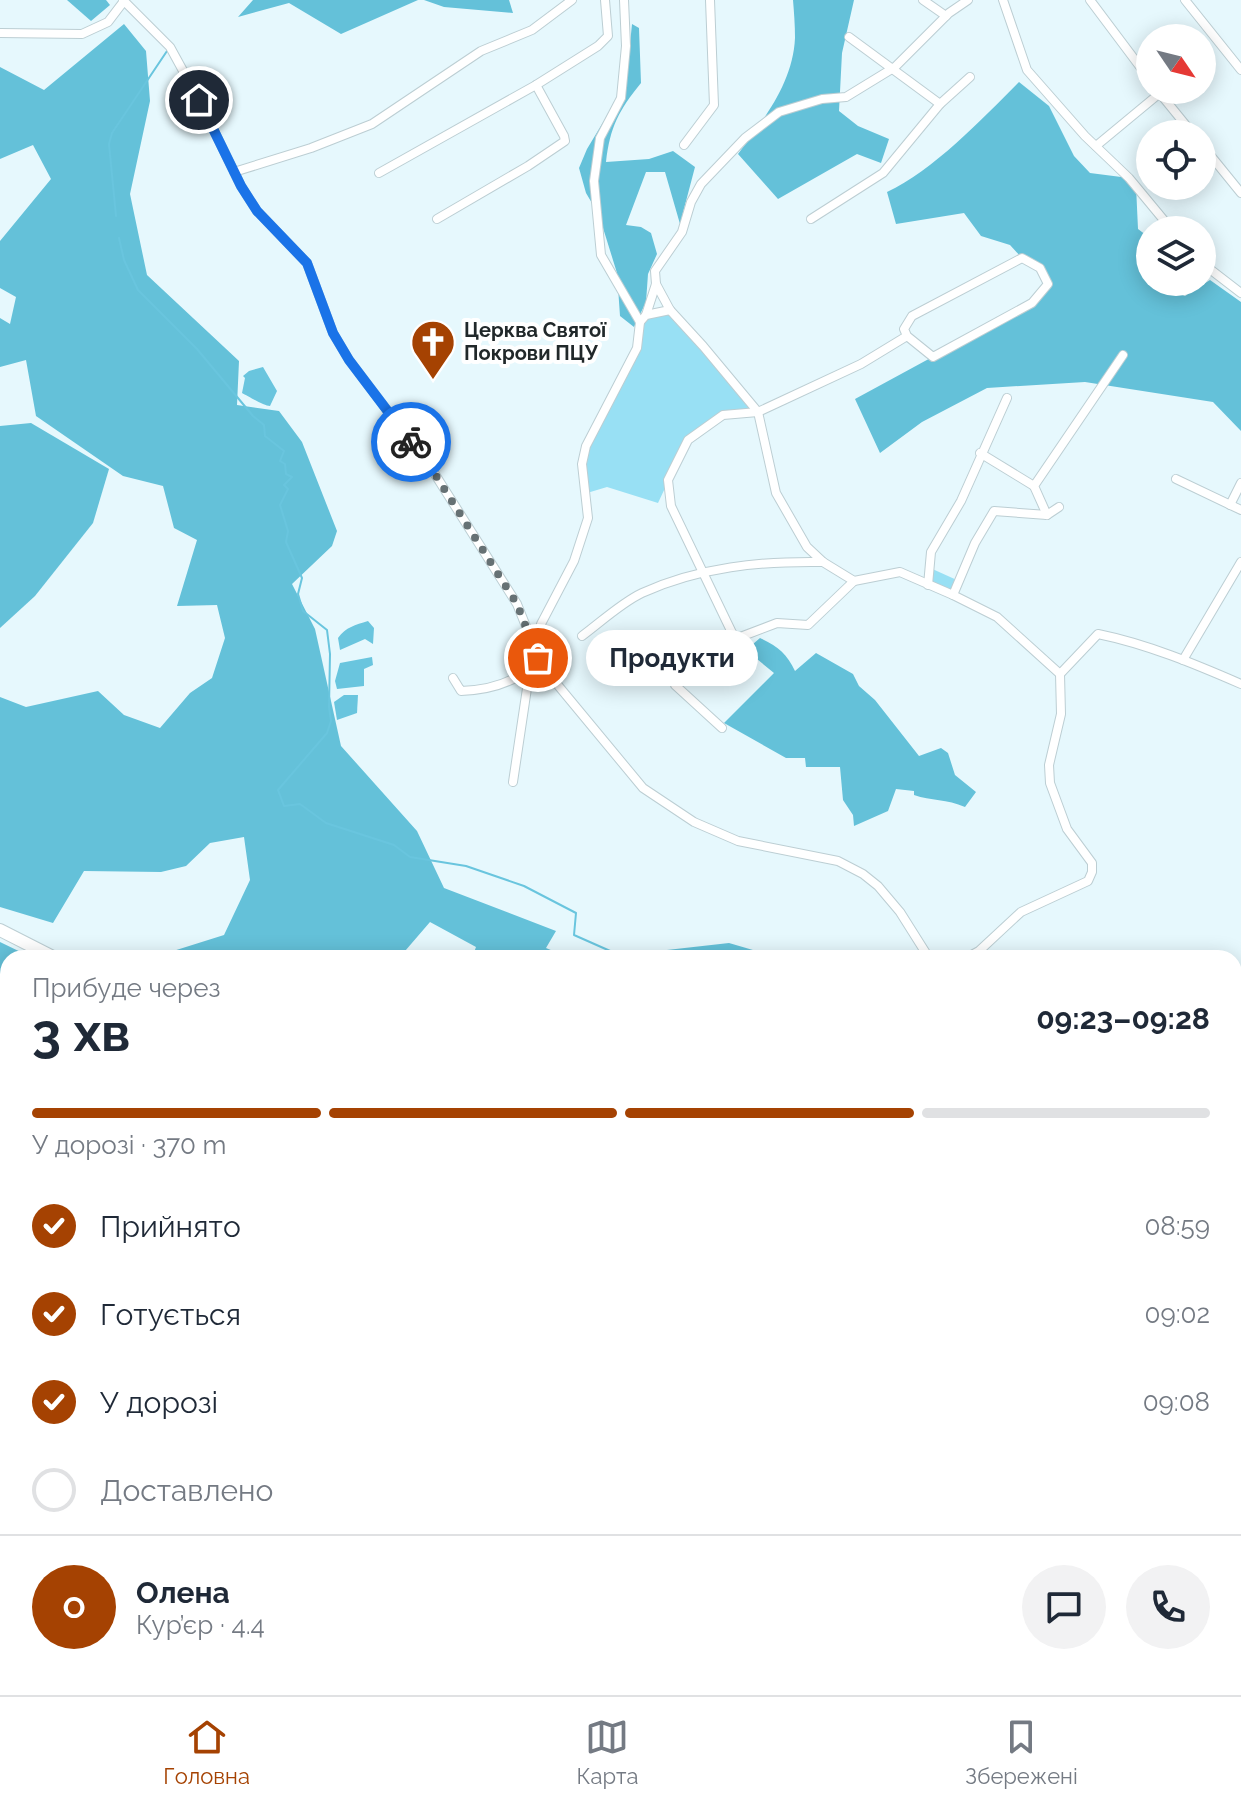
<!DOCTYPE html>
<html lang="uk">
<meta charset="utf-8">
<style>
:root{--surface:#fff;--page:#f2f2f3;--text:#1f2937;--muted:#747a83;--line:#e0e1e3;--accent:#a54202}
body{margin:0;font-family:Raleway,sans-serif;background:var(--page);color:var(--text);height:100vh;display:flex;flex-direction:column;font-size:30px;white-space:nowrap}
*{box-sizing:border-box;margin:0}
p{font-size:26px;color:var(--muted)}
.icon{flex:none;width:44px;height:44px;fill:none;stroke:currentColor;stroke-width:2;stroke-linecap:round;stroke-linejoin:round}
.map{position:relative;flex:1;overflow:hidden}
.drawer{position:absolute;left:0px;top:950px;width:1242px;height:746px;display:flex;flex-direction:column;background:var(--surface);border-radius:24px 24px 0 0;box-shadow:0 4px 20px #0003}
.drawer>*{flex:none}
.needle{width:52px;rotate:125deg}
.buttons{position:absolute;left:1136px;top:24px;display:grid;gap:16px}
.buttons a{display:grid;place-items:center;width:80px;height:80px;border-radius:50%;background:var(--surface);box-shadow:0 4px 20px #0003;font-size:40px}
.pin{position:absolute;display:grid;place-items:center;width:68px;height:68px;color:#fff;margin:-34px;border:4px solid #fff;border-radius:50%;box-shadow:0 2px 8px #0007}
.courier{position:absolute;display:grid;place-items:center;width:80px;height:80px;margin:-40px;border:6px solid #1a73e8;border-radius:50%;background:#fff;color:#222;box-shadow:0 2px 10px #0007}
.bubble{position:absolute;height:56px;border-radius:28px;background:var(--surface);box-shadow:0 4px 20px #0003;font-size:26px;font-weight:700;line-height:56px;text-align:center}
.headline em{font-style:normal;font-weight:700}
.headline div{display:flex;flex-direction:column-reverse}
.headline{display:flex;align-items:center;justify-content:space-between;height:136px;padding:0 32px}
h1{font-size:52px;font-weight:700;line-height:60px}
.bar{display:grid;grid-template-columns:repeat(4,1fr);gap:12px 8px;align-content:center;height:96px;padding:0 32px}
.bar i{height:10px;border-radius:6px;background:var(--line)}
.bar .current{background:var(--accent)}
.bar p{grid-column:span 4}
.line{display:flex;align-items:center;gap:20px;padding:0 32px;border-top:2px solid var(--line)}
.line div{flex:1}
.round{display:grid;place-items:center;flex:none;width:84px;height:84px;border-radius:42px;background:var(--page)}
ol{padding:0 32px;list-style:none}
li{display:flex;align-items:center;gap:24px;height:88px}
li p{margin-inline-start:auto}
li .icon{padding:8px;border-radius:50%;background:var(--accent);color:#fff;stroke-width:4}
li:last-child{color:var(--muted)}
li i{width:44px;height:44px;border:4px solid var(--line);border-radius:50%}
.tabs{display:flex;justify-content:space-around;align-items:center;height:112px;border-top:2px solid var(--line);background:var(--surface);font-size:22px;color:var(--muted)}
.tabs a{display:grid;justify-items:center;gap:4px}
.tabs .current{color:var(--accent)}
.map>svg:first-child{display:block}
.green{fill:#98e0f4}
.forest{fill:#64c1d9}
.water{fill:#69c5de}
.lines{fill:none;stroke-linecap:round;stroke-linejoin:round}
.stream{stroke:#69c5de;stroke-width:2}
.minor-casing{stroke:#bcced3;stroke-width:10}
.secondary-casing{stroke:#bcced3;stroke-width:14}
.minor{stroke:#fff;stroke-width:8}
.secondary{stroke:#fff;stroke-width:12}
.done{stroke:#667174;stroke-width:8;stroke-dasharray:0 14.4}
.route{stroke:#1a73e8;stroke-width:10}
.labels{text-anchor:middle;stroke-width:8;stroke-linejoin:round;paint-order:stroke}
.poi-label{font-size:20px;font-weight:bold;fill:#21282a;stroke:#fff;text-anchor:start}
</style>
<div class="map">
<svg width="1241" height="1695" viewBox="0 0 1241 1695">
<rect width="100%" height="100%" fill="#e6f8fd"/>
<g class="green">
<path d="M670,310L758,412L723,415L688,439L658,503L607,487L587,493L582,464L586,446L637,348L640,322Z"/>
<path d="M928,567L959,581L953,595L928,585Z"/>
</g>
<g class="forest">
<path d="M67,0H106L110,5L91,21Z"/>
<path d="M253,0H418L341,34L289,3L238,17Z"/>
<path d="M424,0H509L513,13L444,7Z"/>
<path d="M793,0H854L842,53L839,111L858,126L889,139L881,163L857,154L778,199L738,154C764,119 793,83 795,38C795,25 794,12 793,0Z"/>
<path d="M124,24L146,51L150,101L130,194L147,275L239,361L237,405L279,411L302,442L337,531L332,546L292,584L315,629L341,746L417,831L444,888L556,931L546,948L570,958H472L476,947L430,922L399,958H139L170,952L224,935L250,880L244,837L210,843L186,866L161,872L84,871L53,923L0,907V697L26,707L98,691L124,715L160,728L190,693L212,678L225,638L217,605L177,606L197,540L174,528L163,486L123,476L36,416L26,360L0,367V318L10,324L16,297L0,288V241L51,179L33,145L0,159V67L44,90Z"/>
<path d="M632,24L639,28L641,83C619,110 610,127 606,162L649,159L673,151L695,167L680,224L665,172H646L626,225L641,227L651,233L657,254L648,274L646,302L634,327L620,316L617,273L599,215L586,193L579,168L587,149L626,84Z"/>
<path d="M1019,82L1049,106L1074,156L1090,173L1129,178L1136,186L1138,229L1150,238V282L1185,296L1210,280L1241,302V431L1213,402L1085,382L987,388L922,422L880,453L855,399L1032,303L1048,285L1040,268L1022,258L1010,245L981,236L964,213L896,224L887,192C933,171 983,118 1019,82Z"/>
<path d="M31,423L109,469L93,523L35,596L0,628V426Z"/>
<path d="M760,638C778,646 787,654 795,671L816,653L853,674L859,686L875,700L919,756L941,748L948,753L955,775L976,792L965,807C947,799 931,801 914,795V791L896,789L888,811L854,826L853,815L843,800L840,767H806L805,758H786L724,723L774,673L746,650Z"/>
<path d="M0,942L33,958H8V1000L0,992Z"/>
<path d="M729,943L780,958H646L658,951Z"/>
<path d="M1234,1457L1241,1461V1530L1234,1528Z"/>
<path d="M8,1586V1688H446V1695H0V1589Z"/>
<path d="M602,1688H717L715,1695H594Z"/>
<path d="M1088,1688H1219L1218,1695H1075Z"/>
</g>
<g class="water">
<path d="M263,367L277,391L270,406C264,406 248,396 242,393L245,378L243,376L249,371Z"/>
<path d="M368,621L374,628L373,644L365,639L340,650L338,638C346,627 355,625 368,621Z"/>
<path d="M372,657L373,665L364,669V686L337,689L335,681L340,663Z"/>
<path d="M344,695H358L357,713L337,720L334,702Z"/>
<path d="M1241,1014V1331L1234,1329V1020Z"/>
<path d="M0,1281L8,1287V1311L0,1321Z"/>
</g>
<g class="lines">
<g class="stream">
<path d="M116,216L109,144L112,133L167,51"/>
<path d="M119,238L124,260L138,290L197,349L253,416L264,425L265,436L284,451L280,461L285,464L286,474L292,477L284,485L288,489L280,505L288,531L286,542L302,578L298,594L303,611L327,630L330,654L329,707L331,721L327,733L278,790L284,806L300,804L326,823L394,845L410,857L466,866L524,886L576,913L574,935L626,958"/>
<path d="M705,958L722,955L739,958"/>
<path d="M1240,1331V1353"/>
<path d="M1234,1376L1241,1380"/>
</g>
<g class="minor-casing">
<g id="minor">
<path d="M123,0L170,47L199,100L241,186L257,211L307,263L333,333L349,360L431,468L517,604L542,666L643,788L694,822L738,841L838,861L863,874L878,886L900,912L929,958"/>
<path d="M624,0L626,46L621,98L600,138L594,181L601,255L640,322"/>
<path d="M923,0L946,16"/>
<path d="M1003,0L1027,70L1085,136L1129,178L1172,230"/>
<path d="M1090,0L1150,80"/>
<path d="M1185,0L1241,70"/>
<path d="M0,33L82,34L108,22L124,1"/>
<path d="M849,37L940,104L970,77"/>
<path d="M1158,91L1193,134"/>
<path d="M684,145L714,105L710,0"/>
<path d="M1202,145L1241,193"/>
<path d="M1096,146L1160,93"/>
<path d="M234,172L311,148L372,124L481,51L532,30L572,0"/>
<path d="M379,173L536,85L598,46L608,36L605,0"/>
<path d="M437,219L528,166L565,141L564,136L536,85"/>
<path d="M811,219L883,173L940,104"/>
<path d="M1202,263L1241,293"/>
<path d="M656,284L670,310L703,346L758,412L776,493L807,547L823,562L854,581L900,572L953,595L997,617L1060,674L1061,714L1049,765L1050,783L1067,829L1092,863V872L1088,881L1021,912L979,951L966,958"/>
<path d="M646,315L656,284L655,271L682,232L691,202L701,184L745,138L779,112L822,99L846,97L895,67L949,13L968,0"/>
<path d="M980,453L1034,486"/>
<path d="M1176,479L1241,510"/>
<path d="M1230,505L1241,483"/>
<path d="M1047,515L1034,486L1123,355"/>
<path d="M928,585L931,552L961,501L1007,398"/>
<path d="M953,595L975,543L994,511L1047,515L1059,507"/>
<path d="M582,636C601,622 621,603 642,593C699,567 761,561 823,562"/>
<path d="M735,639L671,506L668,480L688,440L723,415L758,412L861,364L907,336L933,357L1032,303L1048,284L1040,268L1022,258L912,316L904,329L907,336"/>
<path d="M1183,660L1241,562"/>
<path d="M1060,674L1098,634C1147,644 1195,664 1241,684"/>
<path d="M453,678L461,691C486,690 511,685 530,667"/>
<path d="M722,728L675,685L677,676L735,639L777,623L808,625L854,581"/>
<path d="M513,782L529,675L538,658L541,624L574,561L588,518L582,464L586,446L637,348L640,322L646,315L670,310"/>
</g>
</g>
<g class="secondary-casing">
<g id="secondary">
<path d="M0,930L55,958"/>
<path d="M1234,1361L1241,1364"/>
</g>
</g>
<use href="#minor" class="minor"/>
<use href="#secondary" class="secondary"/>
</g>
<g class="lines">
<path class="done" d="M411,442L431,468L517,604L538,658"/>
<path class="route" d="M199,100L241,186L257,211L307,263L333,333L349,360L411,442"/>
</g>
<defs>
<g id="church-pin" transform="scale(2.3)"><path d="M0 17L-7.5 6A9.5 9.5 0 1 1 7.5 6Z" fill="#a54202" stroke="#fff"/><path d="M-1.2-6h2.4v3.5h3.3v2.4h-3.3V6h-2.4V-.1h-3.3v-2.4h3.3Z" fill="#fff"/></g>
</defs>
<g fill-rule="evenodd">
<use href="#church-pin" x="433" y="342"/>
</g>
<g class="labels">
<g class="poi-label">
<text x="464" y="337">Церква Святої<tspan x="464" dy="23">Покрови ПЦУ</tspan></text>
</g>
</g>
</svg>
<div class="buttons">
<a><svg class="needle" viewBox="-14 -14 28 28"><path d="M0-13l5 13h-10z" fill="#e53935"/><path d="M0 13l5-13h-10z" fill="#747a83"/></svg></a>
<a><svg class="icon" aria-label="locate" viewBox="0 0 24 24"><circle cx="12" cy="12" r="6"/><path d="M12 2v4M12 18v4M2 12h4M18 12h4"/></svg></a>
<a><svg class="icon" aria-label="layers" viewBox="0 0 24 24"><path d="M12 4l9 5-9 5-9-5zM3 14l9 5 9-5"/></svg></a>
</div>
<div class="pin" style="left:538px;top:658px;background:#ea580c"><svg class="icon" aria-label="bag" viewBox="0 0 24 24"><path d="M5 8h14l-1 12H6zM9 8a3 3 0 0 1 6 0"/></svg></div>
<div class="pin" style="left:199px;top:100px;background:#1f2937"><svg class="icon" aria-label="home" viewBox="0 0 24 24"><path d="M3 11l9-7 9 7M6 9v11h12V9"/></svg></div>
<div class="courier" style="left:411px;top:442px"><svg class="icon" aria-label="bike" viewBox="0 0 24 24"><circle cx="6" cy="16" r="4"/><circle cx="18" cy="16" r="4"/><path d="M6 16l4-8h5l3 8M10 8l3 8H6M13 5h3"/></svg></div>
<div class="bubble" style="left:586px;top:630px;width:172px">Продукти</div>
<section class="drawer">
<div class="headline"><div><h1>3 хв</h1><p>Прибуде через</p></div><em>09:23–09:28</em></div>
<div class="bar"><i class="current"></i><i class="current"></i><i class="current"></i><i></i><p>У дорозі · 370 m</p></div>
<ol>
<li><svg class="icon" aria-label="check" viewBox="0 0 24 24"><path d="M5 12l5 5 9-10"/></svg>Прийнято<p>08:59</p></li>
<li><svg class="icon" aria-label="check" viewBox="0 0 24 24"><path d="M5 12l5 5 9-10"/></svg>Готується<p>09:02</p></li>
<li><svg class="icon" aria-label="check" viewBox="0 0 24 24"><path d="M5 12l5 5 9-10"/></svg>У дорозі<p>09:08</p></li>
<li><i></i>Доставлено</li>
</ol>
<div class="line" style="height:144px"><b class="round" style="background:var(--accent);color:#fff">О</b><div><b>Олена</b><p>Кур’єр · 4.4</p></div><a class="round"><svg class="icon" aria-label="chat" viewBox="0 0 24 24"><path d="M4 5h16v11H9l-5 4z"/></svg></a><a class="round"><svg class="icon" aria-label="phone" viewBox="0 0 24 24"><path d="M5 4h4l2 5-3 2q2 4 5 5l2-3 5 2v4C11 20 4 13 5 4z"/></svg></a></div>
</section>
</div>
<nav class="tabs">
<a class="current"><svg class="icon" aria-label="home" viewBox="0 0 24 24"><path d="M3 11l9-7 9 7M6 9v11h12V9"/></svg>Головна</a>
<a><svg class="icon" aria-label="map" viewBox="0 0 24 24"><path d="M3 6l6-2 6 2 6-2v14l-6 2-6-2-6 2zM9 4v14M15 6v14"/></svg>Карта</a>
<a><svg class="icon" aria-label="saved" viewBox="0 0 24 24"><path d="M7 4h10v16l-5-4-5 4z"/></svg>Збережені</a>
</nav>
